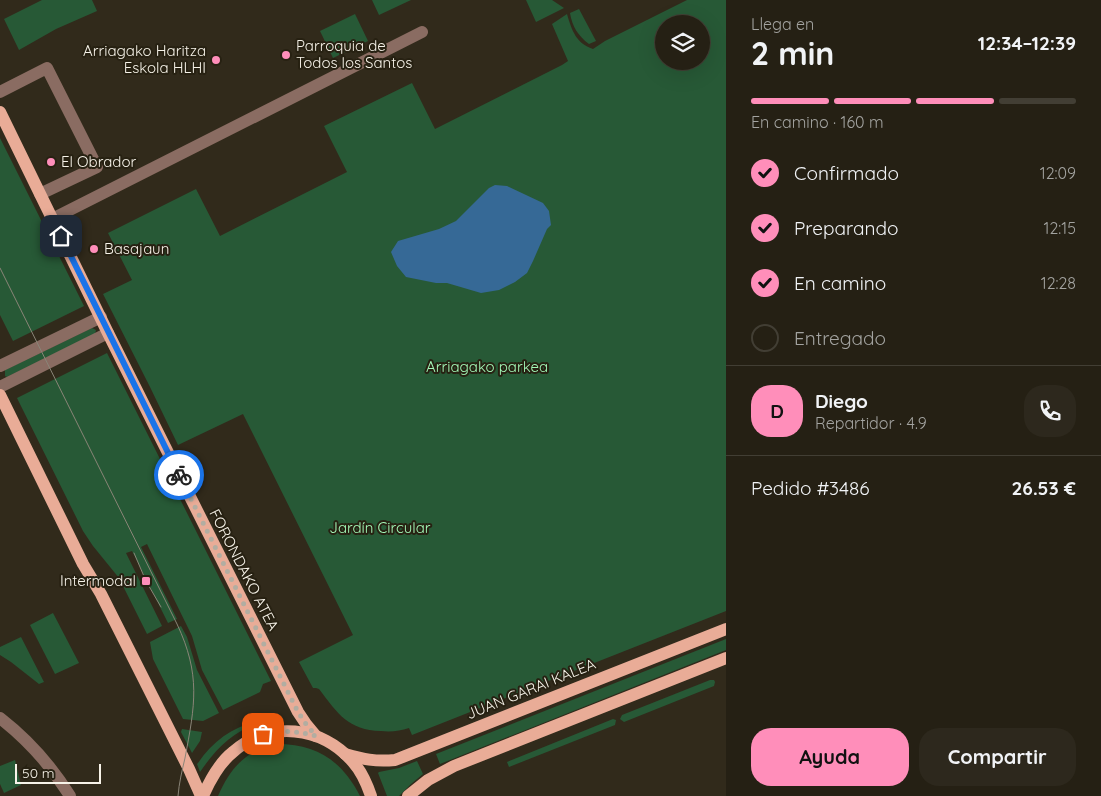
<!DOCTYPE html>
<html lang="es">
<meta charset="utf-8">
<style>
:root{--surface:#252014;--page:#2d281d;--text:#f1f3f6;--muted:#a3a3a0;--line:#423e34;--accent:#ff8eba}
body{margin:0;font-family:Quicksand,sans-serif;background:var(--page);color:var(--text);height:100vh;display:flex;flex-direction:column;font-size:19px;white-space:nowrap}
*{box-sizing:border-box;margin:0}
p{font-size:16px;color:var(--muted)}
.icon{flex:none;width:28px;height:28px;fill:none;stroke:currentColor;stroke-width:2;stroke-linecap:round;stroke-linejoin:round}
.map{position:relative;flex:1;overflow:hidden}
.side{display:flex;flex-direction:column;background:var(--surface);width:375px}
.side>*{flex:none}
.controls{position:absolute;left:655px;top:15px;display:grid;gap:10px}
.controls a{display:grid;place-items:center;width:55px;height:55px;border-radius:50%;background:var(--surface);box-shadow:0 5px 20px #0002,0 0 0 1px var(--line);font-size:25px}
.scale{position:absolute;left:15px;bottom:12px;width:86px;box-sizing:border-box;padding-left:5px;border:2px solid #f7f3e9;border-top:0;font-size:14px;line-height:18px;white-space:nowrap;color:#f7f3e9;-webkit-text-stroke:4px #272112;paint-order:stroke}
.pin{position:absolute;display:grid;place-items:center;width:42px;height:42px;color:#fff;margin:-21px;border-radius:10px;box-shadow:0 2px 8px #0006}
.courier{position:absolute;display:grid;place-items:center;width:50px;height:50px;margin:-25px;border:4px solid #1a73e8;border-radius:50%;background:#fff;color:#222;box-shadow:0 1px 6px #0007}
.head em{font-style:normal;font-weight:700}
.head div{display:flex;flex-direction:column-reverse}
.head{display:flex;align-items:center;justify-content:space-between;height:85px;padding:0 25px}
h1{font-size:32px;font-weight:700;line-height:38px}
.bar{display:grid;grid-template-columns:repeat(4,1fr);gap:8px 5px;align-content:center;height:60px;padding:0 25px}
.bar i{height:6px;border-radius:4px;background:var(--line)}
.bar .selected{background:var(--accent)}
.bar p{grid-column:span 4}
.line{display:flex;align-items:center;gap:12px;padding:0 25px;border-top:1px solid var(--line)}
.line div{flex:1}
.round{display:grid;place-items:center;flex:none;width:52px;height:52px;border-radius:20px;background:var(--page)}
ol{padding:0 25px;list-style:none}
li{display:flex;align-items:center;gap:15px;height:55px}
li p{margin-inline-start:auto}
li .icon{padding:5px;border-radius:50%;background:var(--accent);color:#111;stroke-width:4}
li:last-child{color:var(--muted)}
li i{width:28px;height:28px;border:2px solid var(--line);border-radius:50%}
.button{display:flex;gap:10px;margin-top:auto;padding:10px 25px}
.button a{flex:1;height:58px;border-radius:20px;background:var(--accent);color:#111;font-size:20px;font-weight:700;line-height:58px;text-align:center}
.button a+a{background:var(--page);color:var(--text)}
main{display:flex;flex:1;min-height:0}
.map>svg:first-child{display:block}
.green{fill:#275936;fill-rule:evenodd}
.water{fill:#366996}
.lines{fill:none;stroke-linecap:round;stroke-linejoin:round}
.minor{stroke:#8a6c62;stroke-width:12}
.primary{stroke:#e9ac97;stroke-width:12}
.tram{stroke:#8a8578;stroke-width:1}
.done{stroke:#b2ada1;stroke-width:5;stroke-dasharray:0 9}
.route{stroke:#1a73e8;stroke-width:6}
.poi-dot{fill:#ff8eba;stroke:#272112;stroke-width:2}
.labels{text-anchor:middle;stroke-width:4;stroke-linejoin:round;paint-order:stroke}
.poi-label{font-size:15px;fill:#f7f3e9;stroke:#272112;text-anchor:start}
.park-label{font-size:15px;fill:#a4fab9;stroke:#272112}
.street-label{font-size:15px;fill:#f7f3e9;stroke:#272112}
</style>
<main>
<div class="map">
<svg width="726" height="796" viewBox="0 0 726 796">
<rect width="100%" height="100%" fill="#312a1b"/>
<g class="green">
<path d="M42,0H92L97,11L56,29L19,50L4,19Z"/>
<path d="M372,0H411L379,15Z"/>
<path d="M526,0H552L564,8L536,22Z"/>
<path d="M687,0H726V611L412,735L409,728C400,731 391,732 381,731C348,730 338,714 319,689L316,688H313L299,662L353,635L243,414L178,445L150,387L103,294L132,280L108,233L196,189L220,236L347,172L324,126L412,83L435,129L562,65L568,61L552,24L567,14C572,31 576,43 593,49L605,41ZM664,24H701V61H664Z"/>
<path d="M579,9L596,41L589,44C578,36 572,26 570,13Z"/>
<path d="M355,14L368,41L333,58L320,31Z"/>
<path d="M0,138L84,306L13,341L0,315Z"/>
<path d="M92,328L96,330L95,334L7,377L5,376V370Z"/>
<path d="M107,353L271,681L263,684L260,692L223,710L202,670L192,636L147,544L141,547L177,619L168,623L132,551L126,553L162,626L147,634L119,578L93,546L83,531L17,398Z"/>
<path d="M53,613L79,663L55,674L30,625Z"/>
<path d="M181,626L187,637L197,670L219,713L203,721L183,719L153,659L150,642Z"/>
<path d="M21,637L44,682L39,684L11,662L0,655V647Z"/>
<path d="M726,639V650L440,764L436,754Z"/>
<path d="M710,680H714L715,682L714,686L624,722L620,719L622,715Z"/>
<path d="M280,717L283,718C244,722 221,741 200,772L197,764L198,763C217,734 246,720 280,717Z"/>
<path d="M613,719L616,720L615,725L509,767L507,762Z"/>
<path d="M182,729L202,732L200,741L192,753L181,732Z"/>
<path d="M277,744C317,744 342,761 360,796H218C230,768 247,749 277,744Z"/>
<path d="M15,760L21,785L4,793L0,784V766Z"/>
<path d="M417,761L423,774L411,784L399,796H387L378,773L379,772L399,768Z"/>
</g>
<path class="water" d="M495,185L507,186L543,203L549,211L551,225L547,229L533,261L527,273L515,282L499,290L481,293L447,283H436L406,277L397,266L391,252L398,241L439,229L456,221L489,188Z"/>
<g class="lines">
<g class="minor">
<path d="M0,92L47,68L97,167L40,194"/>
<path d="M52,219L422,32"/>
<path d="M0,366L101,317"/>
<path d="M0,387L108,333"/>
<path d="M0,718C27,739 52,767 70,796"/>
</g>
<g class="primary">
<path d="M0,112L108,333L298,712L306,724L316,736"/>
<path d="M0,395L83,564L101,594L189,769L201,796"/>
<path d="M345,754C363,759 375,762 395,760L726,629"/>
<path d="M203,796C210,780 219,763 233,752C269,720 322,726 353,762C362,772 367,784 371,796"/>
<path d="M408,796L428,780L454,766L726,658"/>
</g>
<g class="tram">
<path d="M0,268L177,624C201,675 195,705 185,758C182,771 179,783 178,796"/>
<path d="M134,553L146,581L161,607"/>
</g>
</g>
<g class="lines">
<path class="done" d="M179,475L298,712L306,724L316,736C297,731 283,730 263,734"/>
<path class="route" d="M61,236L179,475"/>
</g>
<g class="poi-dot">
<circle cx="286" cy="55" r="5"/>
<circle cx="216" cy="60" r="5"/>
<circle cx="51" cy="162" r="5"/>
<circle cx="94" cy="249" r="5"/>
<rect x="141" y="576" width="10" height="10" rx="2.5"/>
</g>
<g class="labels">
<g class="poi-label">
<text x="296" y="51">Parroquia de<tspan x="296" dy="17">Todos los Santos</tspan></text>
<text x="206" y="56" text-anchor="end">Arriagako Haritza<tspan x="206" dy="17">Eskola HLHI</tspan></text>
<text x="61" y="167">El Obrador</text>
<text x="104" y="254">Basajaun</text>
<text x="136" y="586" text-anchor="end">Intermodal</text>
</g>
<g class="park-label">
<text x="487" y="372">Arriagako parkea</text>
<text x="380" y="533">Jardín Circular</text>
</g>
<g class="street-label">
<text transform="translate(244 570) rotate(63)" y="5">FORONDAKO ATEA</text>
<text transform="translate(531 689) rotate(-22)" y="5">JUAN GARAI KALEA</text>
</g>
</g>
</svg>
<div class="controls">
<a><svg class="icon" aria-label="layers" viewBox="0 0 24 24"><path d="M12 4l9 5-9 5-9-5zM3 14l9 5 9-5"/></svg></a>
</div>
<div class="scale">50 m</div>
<div class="pin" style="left:263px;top:734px;background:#ea580c"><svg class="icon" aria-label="bag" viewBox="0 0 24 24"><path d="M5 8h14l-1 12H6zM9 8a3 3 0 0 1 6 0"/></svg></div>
<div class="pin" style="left:61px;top:236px;background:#1f2937"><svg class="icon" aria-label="home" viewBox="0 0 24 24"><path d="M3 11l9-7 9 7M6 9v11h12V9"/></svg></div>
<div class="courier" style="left:179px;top:475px"><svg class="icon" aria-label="bike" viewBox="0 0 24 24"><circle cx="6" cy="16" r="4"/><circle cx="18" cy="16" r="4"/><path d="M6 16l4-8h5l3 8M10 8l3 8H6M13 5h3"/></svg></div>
</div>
<section class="side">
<div class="head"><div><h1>2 min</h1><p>Llega en</p></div><em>12:34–12:39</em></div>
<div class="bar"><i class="selected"></i><i class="selected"></i><i class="selected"></i><i></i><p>En camino · 160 m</p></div>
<ol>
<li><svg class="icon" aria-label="check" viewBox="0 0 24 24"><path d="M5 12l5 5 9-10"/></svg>Confirmado<p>12:09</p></li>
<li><svg class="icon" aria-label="check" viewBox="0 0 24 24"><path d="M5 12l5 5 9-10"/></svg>Preparando<p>12:15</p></li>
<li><svg class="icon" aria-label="check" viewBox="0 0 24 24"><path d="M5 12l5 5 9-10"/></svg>En camino<p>12:28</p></li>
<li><i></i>Entregado</li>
</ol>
<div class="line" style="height:90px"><b class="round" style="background:var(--accent);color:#111">D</b><div><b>Diego</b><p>Repartidor · 4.9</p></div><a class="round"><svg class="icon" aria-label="phone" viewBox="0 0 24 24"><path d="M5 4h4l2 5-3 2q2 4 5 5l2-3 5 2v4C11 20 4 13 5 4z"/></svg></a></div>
<div class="line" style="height:65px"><div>Pedido #3486</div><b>26.53 €</b></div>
<div class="button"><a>Ayuda</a><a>Compartir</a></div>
</section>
</main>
